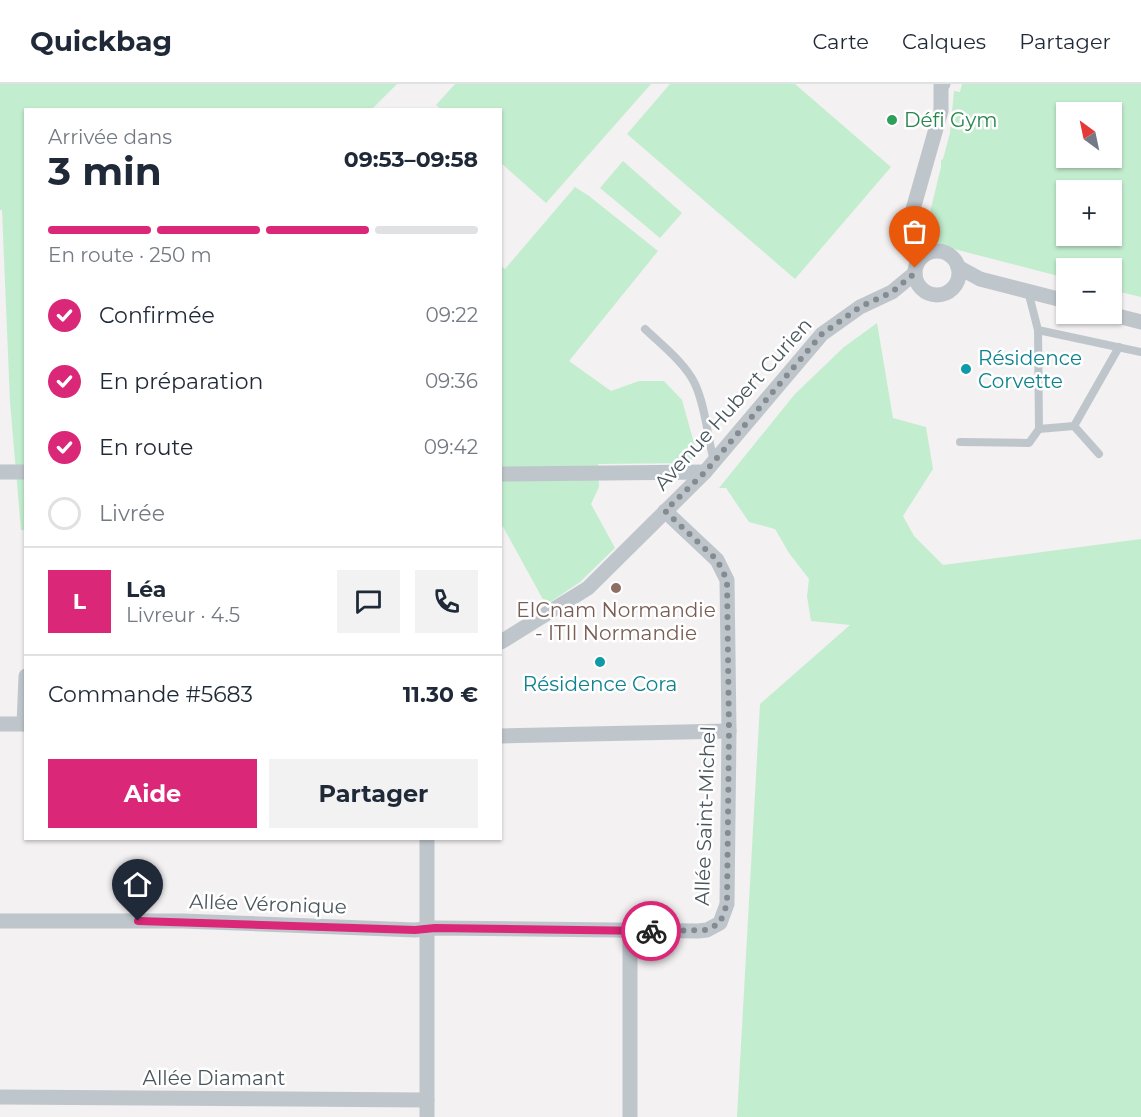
<!DOCTYPE html>
<html lang="fr">
<meta charset="utf-8">
<style>
:root{--surface:#fff;--page:#f2f2f3;--text:#1f2937;--muted:#747a83;--line:#e0e1e3;--accent:#db2777}
body{margin:0;font-family:Montserrat,sans-serif;background:var(--page);color:var(--text);height:100vh;display:flex;flex-direction:column;font-size:22px;white-space:nowrap}
*{box-sizing:border-box;margin:0}
p{font-size:20px;color:var(--muted)}
.icon{flex:none;width:33px;height:33px;fill:none;stroke:currentColor;stroke-width:2;stroke-linecap:round;stroke-linejoin:round}
.map{position:relative;flex:1;overflow:hidden}
.sheet{position:absolute;left:24px;top:24px;width:478px;height:732px;display:flex;flex-direction:column;background:var(--surface);border-radius:0px;box-shadow:0 2px 4px #0004}
.sheet>*{flex:none}
.needle{width:39px;rotate:327deg}
.tools{position:absolute;left:1056px;top:18px;display:grid;gap:12px}
.tools a{display:grid;place-items:center;width:66px;height:66px;border-radius:0px;background:var(--surface);box-shadow:0 2px 4px #0004;font-size:30px}
.pin{position:absolute;display:grid;place-items:center;width:51px;height:51px;color:#fff;margin:-62px -26px;border-radius:50% 50% 50% 0;rotate:-45deg;box-shadow:0 0 6px #0007}
.pin .icon{rotate:45deg}
.courier{position:absolute;display:grid;place-items:center;width:60px;height:60px;margin:-30px;border:4px solid #db2777;border-radius:50%;background:#fff;color:#222;box-shadow:0 2px 8px #0007}
.summary em{font-style:normal;font-weight:700}
.summary div{display:flex;flex-direction:column-reverse}
.summary{display:flex;align-items:center;justify-content:space-between;height:102px;padding:0 24px}
h1{font-size:39px;font-weight:700;line-height:45px}
.bar{display:grid;grid-template-columns:repeat(4,1fr);gap:9px 6px;align-content:center;height:72px;padding:0 24px}
.bar i{height:8px;border-radius:4px;background:var(--line)}
.bar .selected{background:var(--accent)}
.bar p{grid-column:span 4}
.line{display:flex;align-items:center;gap:15px;padding:0 24px;border-top:2px solid var(--line)}
.line div{flex:1}
.round{display:grid;place-items:center;flex:none;width:63px;height:63px;border-radius:0px;background:var(--page)}
ol{padding:0 24px;list-style:none}
li{display:flex;align-items:center;gap:18px;height:66px}
li p{margin-inline-start:auto}
li .icon{padding:6px;border-radius:50%;background:var(--accent);color:#fff;stroke-width:4}
li:last-child{color:var(--muted)}
li i{width:33px;height:33px;border:3px solid var(--line);border-radius:50%}
.cta{display:flex;gap:12px;margin-top:auto;padding:12px 24px}
.cta a{flex:1;height:69px;border-radius:0px;background:var(--accent);color:#fff;font-size:24px;font-weight:700;line-height:69px;text-align:center}
.cta a+a{background:var(--page);color:var(--text)}
header{display:flex;align-items:center;gap:36px;box-sizing:border-box;height:84px;padding:0 30px;background:var(--surface);border-bottom:2px solid var(--line)}
header strong{font-size:28px}
nav{display:flex;gap:33px;margin-inline-start:auto;font-size:21px}
.map>svg:first-child{display:block}
.green{fill:#c3edcf;fill-rule:evenodd}
.lines{fill:none;stroke-linecap:round;stroke-linejoin:round}
.lane{stroke:#bec6cc;stroke-width:8}
.street{stroke:#bec6cc;stroke-width:15}
.done{stroke:#858c91;stroke-width:6;stroke-dasharray:0 10.8}
.route{stroke:#db2777;stroke-width:8}
.leisure-dot{fill:#2e9e5b;stroke:#fff;stroke-width:2}
.culture-dot{fill:#0f9aa8;stroke:#fff;stroke-width:2}
.education-dot{fill:#8d6e63;stroke:#fff;stroke-width:2}
.labels{text-anchor:middle;stroke-width:5;stroke-linejoin:round;paint-order:stroke}
.leisure-label{font-size:20px;fill:#27864d;stroke:#fff;text-anchor:start}
.culture-label{font-size:20px;fill:#0d838f;stroke:#fff;text-anchor:start}
.street-label{font-size:20px;fill:#4a565d;stroke:#fff}
.education-label{font-size:20px;fill:#785e54;stroke:#fff}
</style>
<header>
<strong>Quickbag</strong>
<nav><a>Carte</a><a>Calques</a><a>Partager</a></nav>
</header>
<div class="map">
<svg width="1141" height="1033" viewBox="0 0 1141 1033">
<rect width="100%" height="100%" fill="#f3f1f1"/>
<g class="green">
<path d="M0,0H397L372,25L26,26L25,446H21L10,318L2,126H0Z"/>
<path d="M455,0H651L546,119L501,79V26L441,25L436,21Z"/>
<path d="M670,0H795L891,83L795,195L627,50Z"/>
<path d="M962,0H1141V213L1112,206V184H1066V194L923,157L941,83V76L943,75L950,49L954,7L960,8ZM1066,28H1112V74H1066ZM1066,106H1112V152H1066Z"/>
<path d="M623,77L682,129L660,154L600,104Z"/>
<path d="M575,103L589,112L658,167L569,277L611,307L639,297H664L682,316L696,366L690,379L598,380L599,403L591,420L615,464L580,498L546,521L501,439V182L505,185Z"/>
<path d="M877,239L893,334L926,343L933,385L903,432L914,452L943,481L1141,455V1033H737L760,620L850,541L811,537L807,512L809,495L789,469L775,445L749,438L726,404H719L795,310L844,263Z"/>
</g>
<g class="lines">
<g class="lane">
<path d="M1028,207L1038,246L1141,268"/>
<path d="M645,245C661,260 686,280 695,300C706,324 707,352 714,377"/>
<path d="M1074,342L1099,370"/>
<path d="M1039,345L1074,342L1119,263"/>
<path d="M960,358L1029,359L1039,345L1038,246"/>
</g>
<g class="street">
<circle cx="937" cy="189" r="22"/>
<path d="M917,179V166L908,143L941,27V2L943,0"/>
<path d="M958,183L980,195L1066,217"/>
<path d="M1110,230L1141,238"/>
<path d="M0,388H26"/>
<path d="M501,390L705,388"/>
<path d="M501,558L588,504L705,388L822,250L860,223L892,208L915,189"/>
<path d="M0,640H26"/>
<path d="M24,640L26,592"/>
<path d="M501,652L729,647"/>
<path d="M427,754V1033"/>
<path d="M0,837H183L415,846L435,844L698,847L707,846L720,839L727,820L729,647L727,496L717,476L665,427"/>
<path d="M630,847V1033"/>
<path d="M0,1013L427,1016"/>
</g>
</g>
<g class="lines">
<path class="done" d="M651,847L707,846L720,839L727,820L729,647L727,496L717,476L665,427L705,388L822,250L860,223L892,208L915,189V184"/>
<path class="route" d="M138,837L415,846L435,844L651,847"/>
</g>
<circle class="leisure-dot" cx="892" cy="36" r="6"/>
<g class="culture-dot">
<circle cx="966" cy="285" r="6"/>
<circle cx="600" cy="578" r="6"/>
</g>
<circle class="education-dot" cx="616" cy="504" r="6"/>
<g class="labels">
<g class="leisure-label">
<text x="904" y="43">Défi Gym</text>
</g>
<g class="culture-label">
<text x="978" y="281">Résidence<tspan x="978" dy="23">Corvette</tspan></text>
<text x="600" y="607" text-anchor="middle">Résidence Cora</text>
</g>
<g class="street-label">
<text transform="translate(733 320) rotate(-48)" y="7">Avenue Hubert Curien</text>
<text transform="translate(705 732) rotate(-88)" y="7">Allée Saint-Michel</text>
<text transform="translate(268 820) rotate(2)" y="7">Allée Véronique</text>
<text x="214" y="1001">Allée Diamant</text>
</g>
<g class="education-label">
<text x="616" y="533">EICnam Normandie<tspan x="616" dy="23">- ITII Normandie</tspan></text>
</g>
</g>
</svg>
<div class="tools">
<a><svg class="needle" viewBox="-14 -14 28 28"><path d="M0-13l5 13h-10z" fill="#e53935"/><path d="M0 13l5-13h-10z" fill="#747a83"/></svg></a>
<a>+</a>
<a>−</a>
</div>
<div class="pin" style="left:915px;top:184px;background:#ea580c"><svg class="icon" aria-label="bag" viewBox="0 0 24 24"><path d="M5 8h14l-1 12H6zM9 8a3 3 0 0 1 6 0"/></svg></div>
<div class="pin" style="left:138px;top:837px;background:#1f2937"><svg class="icon" aria-label="home" viewBox="0 0 24 24"><path d="M3 11l9-7 9 7M6 9v11h12V9"/></svg></div>
<div class="courier" style="left:651px;top:847px"><svg class="icon" aria-label="bike" viewBox="0 0 24 24"><circle cx="6" cy="16" r="4"/><circle cx="18" cy="16" r="4"/><path d="M6 16l4-8h5l3 8M10 8l3 8H6M13 5h3"/></svg></div>
<section class="sheet">
<div class="summary"><div><h1>3 min</h1><p>Arrivée dans</p></div><em>09:53–09:58</em></div>
<div class="bar"><i class="selected"></i><i class="selected"></i><i class="selected"></i><i></i><p>En route · 250 m</p></div>
<ol>
<li><svg class="icon" aria-label="check" viewBox="0 0 24 24"><path d="M5 12l5 5 9-10"/></svg>Confirmée<p>09:22</p></li>
<li><svg class="icon" aria-label="check" viewBox="0 0 24 24"><path d="M5 12l5 5 9-10"/></svg>En préparation<p>09:36</p></li>
<li><svg class="icon" aria-label="check" viewBox="0 0 24 24"><path d="M5 12l5 5 9-10"/></svg>En route<p>09:42</p></li>
<li><i></i>Livrée</li>
</ol>
<div class="line" style="height:108px"><b class="round" style="background:var(--accent);color:#fff">L</b><div><b>Léa</b><p>Livreur · 4.5</p></div><a class="round"><svg class="icon" aria-label="chat" viewBox="0 0 24 24"><path d="M4 5h16v11H9l-5 4z"/></svg></a><a class="round"><svg class="icon" aria-label="phone" viewBox="0 0 24 24"><path d="M5 4h4l2 5-3 2q2 4 5 5l2-3 5 2v4C11 20 4 13 5 4z"/></svg></a></div>
<div class="line" style="height:78px"><div>Commande #5683</div><b>11.30 €</b></div>
<div class="cta"><a>Aide</a><a>Partager</a></div>
</section>
</div>
